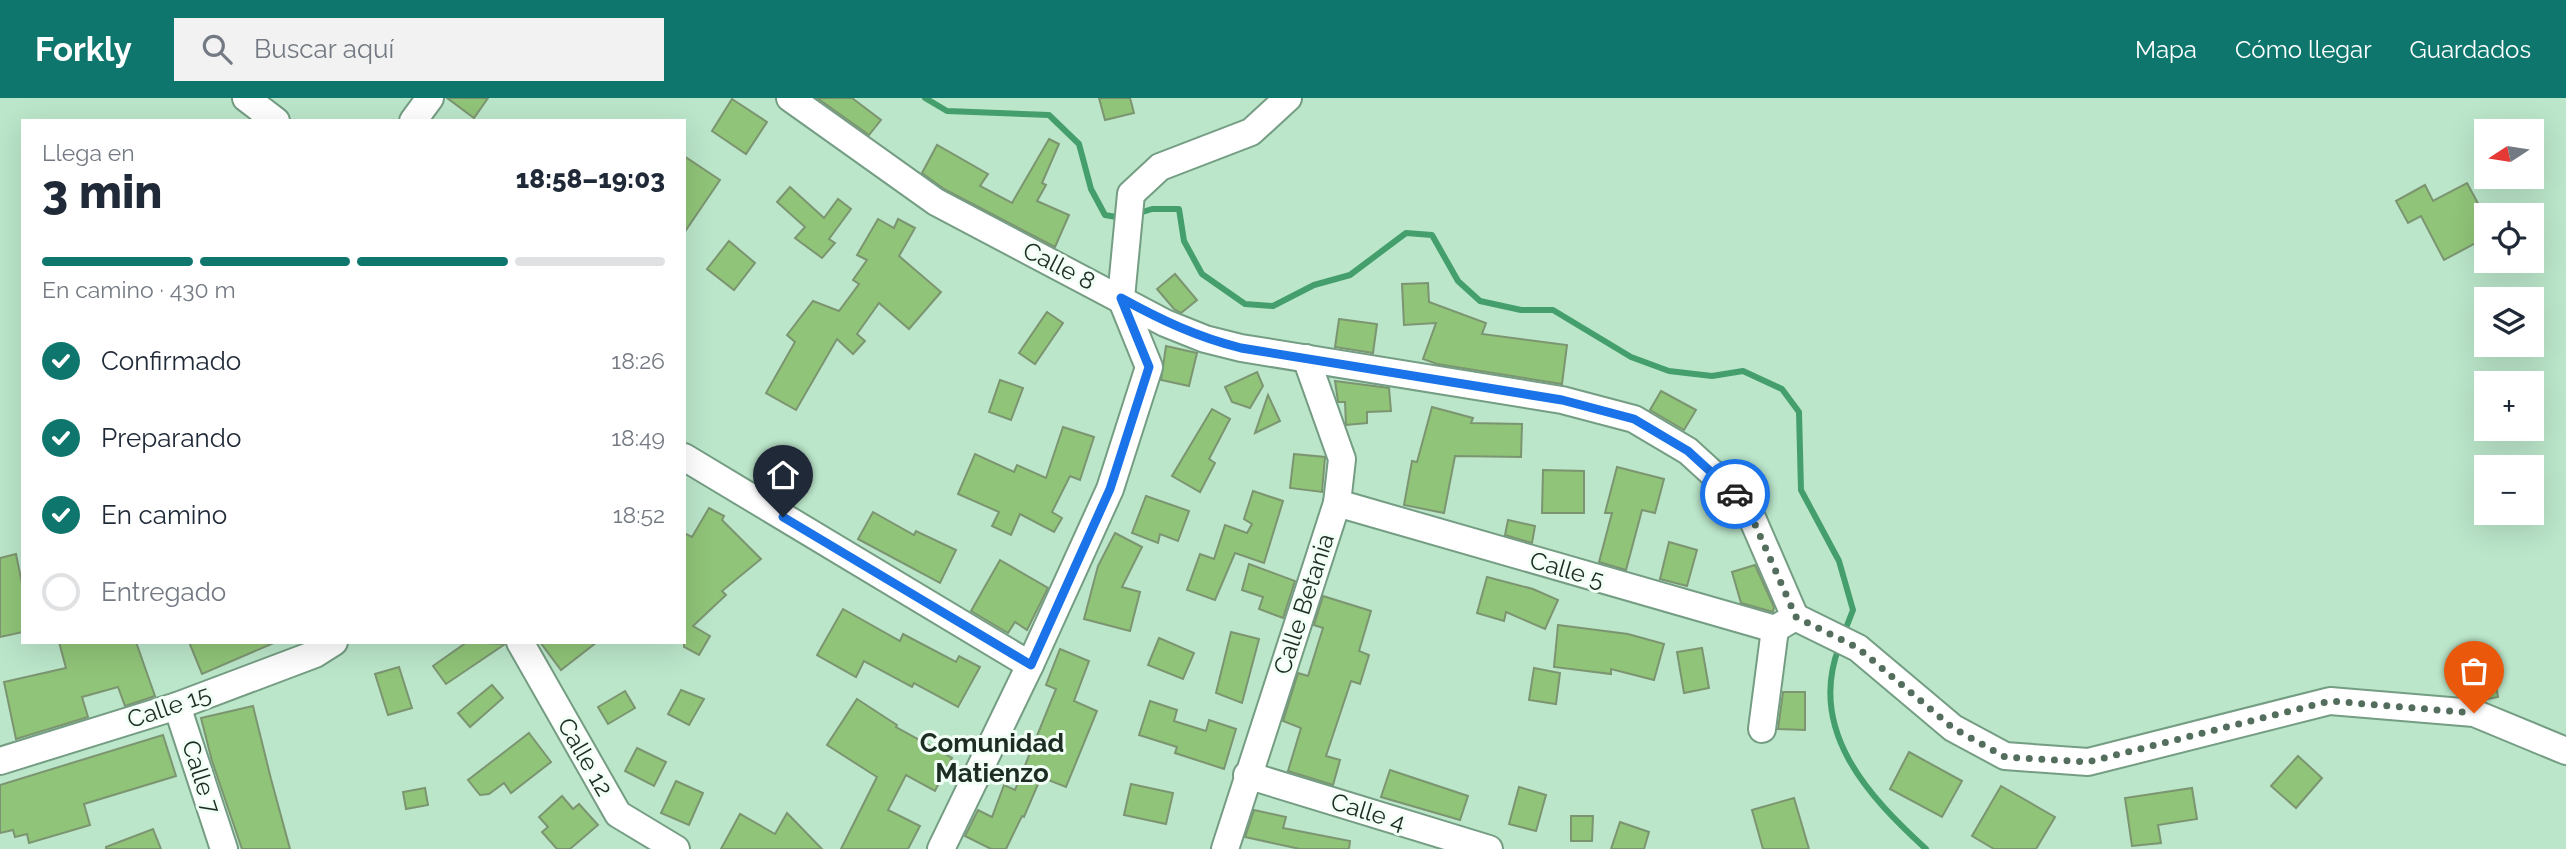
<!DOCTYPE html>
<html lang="es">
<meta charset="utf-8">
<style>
:root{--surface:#fff;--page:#f2f2f3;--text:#1f2937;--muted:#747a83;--line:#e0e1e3;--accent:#0f766e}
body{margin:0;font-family:Raleway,sans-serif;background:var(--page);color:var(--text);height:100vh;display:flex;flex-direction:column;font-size:26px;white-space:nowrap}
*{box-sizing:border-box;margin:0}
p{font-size:23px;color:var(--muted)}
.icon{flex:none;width:38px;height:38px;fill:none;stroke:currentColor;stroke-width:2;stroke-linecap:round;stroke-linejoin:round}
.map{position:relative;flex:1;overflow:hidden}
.panel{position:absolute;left:21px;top:21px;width:665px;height:525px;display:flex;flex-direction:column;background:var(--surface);border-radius:0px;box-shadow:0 7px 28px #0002}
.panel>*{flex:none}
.needle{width:46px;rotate:258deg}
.buttons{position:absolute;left:2474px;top:21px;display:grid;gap:14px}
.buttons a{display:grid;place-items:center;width:70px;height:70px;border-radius:0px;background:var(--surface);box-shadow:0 7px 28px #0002;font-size:35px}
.pin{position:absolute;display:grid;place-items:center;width:60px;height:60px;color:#fff;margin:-72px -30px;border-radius:50% 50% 50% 0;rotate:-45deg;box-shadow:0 0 7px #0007}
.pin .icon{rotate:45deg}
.courier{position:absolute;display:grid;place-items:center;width:70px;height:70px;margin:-35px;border:5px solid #1a73e8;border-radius:50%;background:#fff;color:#222;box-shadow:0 2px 9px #0007}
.overview em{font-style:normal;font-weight:800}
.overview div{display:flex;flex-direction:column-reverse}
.overview{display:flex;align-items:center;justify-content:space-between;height:119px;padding:0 21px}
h1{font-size:46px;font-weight:800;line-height:52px}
.bar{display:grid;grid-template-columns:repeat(4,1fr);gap:10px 7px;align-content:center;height:84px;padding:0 21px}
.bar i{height:9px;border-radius:5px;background:var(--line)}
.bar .active{background:var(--accent)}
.bar p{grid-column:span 4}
ol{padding:0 21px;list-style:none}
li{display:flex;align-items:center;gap:21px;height:77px}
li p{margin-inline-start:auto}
li .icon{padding:7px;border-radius:50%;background:var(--accent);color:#fff;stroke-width:4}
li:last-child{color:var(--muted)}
li i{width:38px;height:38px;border:4px solid var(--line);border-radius:50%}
header{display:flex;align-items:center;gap:42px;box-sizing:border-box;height:98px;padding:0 35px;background:var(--accent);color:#fff}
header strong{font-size:33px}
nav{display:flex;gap:38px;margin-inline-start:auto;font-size:24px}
.search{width:490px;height:63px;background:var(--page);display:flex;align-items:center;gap:18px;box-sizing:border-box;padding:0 24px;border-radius:0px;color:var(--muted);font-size:26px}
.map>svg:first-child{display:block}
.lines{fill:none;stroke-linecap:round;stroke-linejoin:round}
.stream{stroke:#449f6c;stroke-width:6}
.building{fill:#90c478;stroke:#7c9571;stroke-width:2}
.minor-casing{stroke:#749d83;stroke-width:30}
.minor{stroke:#fff;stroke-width:26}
.done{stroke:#546e5d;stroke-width:7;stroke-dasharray:0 12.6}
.route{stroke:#1a73e8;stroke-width:9}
.labels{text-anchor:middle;stroke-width:6;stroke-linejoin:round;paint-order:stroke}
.street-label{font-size:24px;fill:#1d2d23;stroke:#f2fff6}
.neighbourhood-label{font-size:26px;font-weight:bold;fill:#1d2d23;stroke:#f2fff6}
</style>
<header>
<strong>Forkly</strong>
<div class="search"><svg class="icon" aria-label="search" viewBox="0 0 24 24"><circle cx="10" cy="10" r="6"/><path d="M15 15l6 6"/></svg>Buscar aquí</div>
<nav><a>Mapa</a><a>Cómo llegar</a><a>Guardados</a></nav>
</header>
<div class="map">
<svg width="2566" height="751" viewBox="0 0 2566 751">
<rect width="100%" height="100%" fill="#bbe6ca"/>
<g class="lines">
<g class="stream">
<path d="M925,0L947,13L1049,17L1079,46L1091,91L1105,117L1122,120"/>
<path d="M1136,116L1152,111H1179L1184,143L1202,176L1245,206L1273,208L1314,187L1350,177L1406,135L1432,137L1458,183L1480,203L1521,212H1553L1631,259L1669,273L1712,278L1743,273L1782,291L1799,314L1801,392L1839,463L1853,512L1844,535"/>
<path d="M1839,549C1807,633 1869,699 1926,751"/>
</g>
</g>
<g class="building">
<path d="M447,0H488L474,20Z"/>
<path d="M817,0H852L881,22L869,37Z"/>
<path d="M1099,0H1130L1134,15L1105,22Z"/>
<path d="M732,1L767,24L746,56L712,33Z"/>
<path d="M1049,41L1059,46L1042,85L1046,87L1037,103L1069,117L1055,149L944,91L922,75L937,47L988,76L980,88L1012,105Z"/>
<path d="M684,58L720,82L684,135Z"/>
<path d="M2467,85L2487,122V139L2444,162L2421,118L2408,125L2396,103L2425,87L2433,103Z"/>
<path d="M790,89L824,120L838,101L851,111L829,141L835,145L822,160L795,140L805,129L777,104Z"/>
<path d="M878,121L894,130L898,121L915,130L899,158L941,194L909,231L879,205L857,236L865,243L853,256L837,241L796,312L766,295L795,244L787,237L813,203L839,213L859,186L853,182L867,162L857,157Z"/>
<path d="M729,143L755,165L734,192L707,171Z"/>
<path d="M1175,176L1197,202L1181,215L1174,211L1157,191Z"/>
<path d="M1428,185L1429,204L1486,225L1482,236L1567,247L1562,286L1437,266L1423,261L1436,225L1404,227L1402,186Z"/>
<path d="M1047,214L1063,225L1035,266L1019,255Z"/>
<path d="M1339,221L1377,226L1373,255L1335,249Z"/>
<path d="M1166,248L1197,255L1189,288L1161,282Z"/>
<path d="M1257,274L1263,288L1250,310L1232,304L1225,289Z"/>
<path d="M1000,282L1023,290L1011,322L989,314Z"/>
<path d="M1335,283L1389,290L1391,313L1367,314V325L1346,327L1345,304H1338Z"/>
<path d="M1661,293L1696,312L1684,332L1650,312Z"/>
<path d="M1268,297L1280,323L1255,335Z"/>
<path d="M1432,309L1473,320L1471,325L1522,326L1521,359L1455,358L1444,415L1404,407L1412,363L1417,364Z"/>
<path d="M1212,311L1230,321L1209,361L1215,365L1200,394L1172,378Z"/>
<path d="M1063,329L1094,339L1080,382L1070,378L1052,414L1062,420L1054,434L1020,416L1011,437L992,428L999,414L958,396L975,356L1014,374L1017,367L1046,380Z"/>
<path d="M1294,356L1325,359L1322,394L1290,390Z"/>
<path d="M1617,369L1664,381L1655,415L1642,412L1626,472L1599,464L1612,415H1605Z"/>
<path d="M1543,372L1584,373V415H1542Z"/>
<path d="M1253,393L1283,403L1264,465L1235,455L1215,502L1187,492L1200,456L1214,461L1225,427L1247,435L1252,426L1244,421Z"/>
<path d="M1146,398L1189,413L1178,443L1160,436L1158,445L1132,435Z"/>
<path d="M709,410L724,418L722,422L761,461L722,493L726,497L693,528L710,538L699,557L684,549V435L692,439Z"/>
<path d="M873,414L914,437L916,433L956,452L940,485L858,441Z"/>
<path d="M1508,422L1535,428L1532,445L1505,437Z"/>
<path d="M1115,435L1142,449L1122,489L1140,494L1130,533L1084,521L1098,468Z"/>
<path d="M1669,444L1697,452L1687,488L1660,481Z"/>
<path d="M16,456L23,490V534L0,539V460Z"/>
<path d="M1000,462L1048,490L1027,532L1015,524L1008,535L971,513Z"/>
<path d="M1249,466L1295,483L1283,520L1259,511L1263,499L1242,492Z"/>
<path d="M1755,467L1774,509L1773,514L1741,505L1732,474Z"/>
<path d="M1487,479L1533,491L1558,502L1545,531L1506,514L1504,523L1477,515Z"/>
<path d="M1323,498L1371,513L1359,553L1369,557L1360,586L1351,583L1326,658L1340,662L1333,687L1288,673L1301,630L1283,623L1298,575L1308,578L1323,530L1314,527Z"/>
<path d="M843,511L900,543L903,536L956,564L959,558L980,569L958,609L914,585L912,589L864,563L856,579L817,557Z"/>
<path d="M1558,527L1628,536L1664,546L1654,582L1611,571V576L1554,569Z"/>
<path d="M1231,534L1259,541L1242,605L1216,595Z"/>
<path d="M1159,540L1194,555L1183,581L1148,567Z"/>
<path d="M59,544H136L155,598L125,608L118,589L82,599L88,619L16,641L4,584L66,570Z"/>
<path d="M189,544H276L202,576Z"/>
<path d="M467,544L505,546L446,586L433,568Z"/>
<path d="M540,544H597L561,572Z"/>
<path d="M1702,550L1709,590L1684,595L1677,554Z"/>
<path d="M1060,551L1089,563L1074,603L1097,613L1066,689L1041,679L1024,719L1022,718L1006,751H991L965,738L978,712L992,719L1004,687L1015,692L1056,591L1046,587Z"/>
<path d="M399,569L412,610L388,617L375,576Z"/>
<path d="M1534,570L1560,575L1556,606L1529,602Z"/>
<path d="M2494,574L2498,599L2483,602L2462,598L2459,579Z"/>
<path d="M492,587L503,600L470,629L458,615Z"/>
<path d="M681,592L704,601L689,627L668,616Z"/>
<path d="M625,593L635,610L608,626L598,609Z"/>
<path d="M1783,594H1805V632L1778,631Z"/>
<path d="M857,601L897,627L896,629L952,660L935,693L906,677L888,712L920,728L908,751H841L877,679L827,647Z"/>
<path d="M1150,603L1177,612L1174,623L1206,633L1209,622L1236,631L1224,671L1175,655L1177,649L1139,637Z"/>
<path d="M253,608L271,681L290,751H242L212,663L201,620Z"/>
<path d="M529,635L551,664L511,695L504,685L489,696L480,697L468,682Z"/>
<path d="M163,637L176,678L84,706L90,727L29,745L27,736L15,739L13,732L0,735V687Z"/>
<path d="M637,650L666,664L654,688L625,673Z"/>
<path d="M1909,654L1962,683L1942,719L1890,691Z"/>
<path d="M2298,658L2322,680L2296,710L2271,688Z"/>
<path d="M1390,672L1468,698L1460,722L1381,699Z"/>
<path d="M676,683L703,695L689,727L661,715Z"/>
<path d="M1131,686L1173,695L1166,726L1124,717Z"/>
<path d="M2001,688L2055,719L2036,751H1994L1972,738Z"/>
<path d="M1519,689L1546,697L1536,733L1509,726Z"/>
<path d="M425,690L428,707L406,711L403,694Z"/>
<path d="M2192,690L2197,721L2158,727L2161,745L2132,748L2125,700Z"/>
<path d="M562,698L573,711L579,706L598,727L570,751H557L542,734L548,729L539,719Z"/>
<path d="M1794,700L1809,751H1763L1752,712Z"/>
<path d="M1254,712L1286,719L1283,730L1350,743L1349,751H1300L1245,739Z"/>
<path d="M787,715L822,751H721L740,716L775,736Z"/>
<path d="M1571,718H1593L1592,743H1571Z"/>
<path d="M1620,724L1649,734L1644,751H1611Z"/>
<path d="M153,731L161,751H106V749Z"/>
</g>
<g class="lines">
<g class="minor-casing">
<g id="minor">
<path d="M246,0L276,23"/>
<path d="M790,0L936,104L1165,225L1205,241L1241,250L1562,302L1634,321L1688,353L1746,406L1795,519"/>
<path d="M413,23L430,0"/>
<path d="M684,359L1030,567"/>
<path d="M1337,405L1775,531L1795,519"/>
<path d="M1795,519L1858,550L1953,630L2005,658L2088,664L2330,603L2474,615L2566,653"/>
<path d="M520,544L618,716L676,751"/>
<path d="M177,608L224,751"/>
<path d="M1762,631L1775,531"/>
<path d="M0,663L177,608L315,556L334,544"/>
<path d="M1247,677L1489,751"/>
<path d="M941,751L1030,567L1110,391L1149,269L1121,200L1131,96L1160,69L1251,34L1288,0"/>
<path d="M1225,751L1337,405L1342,361L1306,260"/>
</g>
</g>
<use href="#minor" class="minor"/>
</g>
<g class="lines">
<path class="done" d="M1735,396L1746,406L1796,519L1858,550L1953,630L2005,659L2088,664L2330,603L2474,615"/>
<path class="route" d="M783,419L1031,567L1110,391L1149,269L1121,200C1161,222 1197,239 1241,250L1562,302L1634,321L1688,353L1735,396"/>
</g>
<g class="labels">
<g class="street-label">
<text transform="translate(1059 168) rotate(27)" y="8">Calle 8</text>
<text transform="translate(1567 472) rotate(16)" y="8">Calle 5</text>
<text transform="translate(1304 506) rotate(-72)" y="8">Calle Betania</text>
<text transform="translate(169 609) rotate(-19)" y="8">Calle 15</text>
<text transform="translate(585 659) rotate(60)" y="8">Calle 12</text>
<text transform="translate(201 679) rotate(72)" y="8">Calle 7</text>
<text transform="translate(1368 714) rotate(17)" y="8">Calle 4</text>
</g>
<g class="neighbourhood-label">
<text x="992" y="654">Comunidad<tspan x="992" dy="30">Matienzo</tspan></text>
</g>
</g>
</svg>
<div class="buttons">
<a><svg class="needle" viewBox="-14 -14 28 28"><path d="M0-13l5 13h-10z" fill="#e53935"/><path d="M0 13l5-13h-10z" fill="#747a83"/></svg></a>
<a><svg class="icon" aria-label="locate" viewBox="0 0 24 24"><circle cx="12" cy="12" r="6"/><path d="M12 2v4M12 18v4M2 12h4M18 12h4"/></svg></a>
<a><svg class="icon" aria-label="layers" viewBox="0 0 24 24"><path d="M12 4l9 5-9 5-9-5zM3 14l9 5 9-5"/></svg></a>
<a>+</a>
<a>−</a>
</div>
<div class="pin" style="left:2474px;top:615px;background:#ea580c"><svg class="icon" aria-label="bag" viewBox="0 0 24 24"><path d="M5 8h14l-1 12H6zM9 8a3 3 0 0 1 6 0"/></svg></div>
<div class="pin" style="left:783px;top:419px;background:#1f2937"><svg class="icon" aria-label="home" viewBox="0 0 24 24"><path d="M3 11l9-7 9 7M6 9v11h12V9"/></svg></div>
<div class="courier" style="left:1735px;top:396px"><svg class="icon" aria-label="car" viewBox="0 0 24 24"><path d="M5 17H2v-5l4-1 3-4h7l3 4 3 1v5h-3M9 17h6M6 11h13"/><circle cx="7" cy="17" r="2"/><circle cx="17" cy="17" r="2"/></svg></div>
<section class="panel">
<div class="overview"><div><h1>3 min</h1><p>Llega en</p></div><em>18:58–19:03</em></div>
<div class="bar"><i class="active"></i><i class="active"></i><i class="active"></i><i></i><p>En camino · 430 m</p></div>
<ol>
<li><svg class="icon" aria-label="check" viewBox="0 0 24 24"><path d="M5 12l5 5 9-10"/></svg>Confirmado<p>18:26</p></li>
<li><svg class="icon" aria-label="check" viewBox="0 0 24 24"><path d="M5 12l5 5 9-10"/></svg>Preparando<p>18:49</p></li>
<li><svg class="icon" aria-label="check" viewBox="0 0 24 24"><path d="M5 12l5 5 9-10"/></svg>En camino<p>18:52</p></li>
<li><i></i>Entregado</li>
</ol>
</section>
</div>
